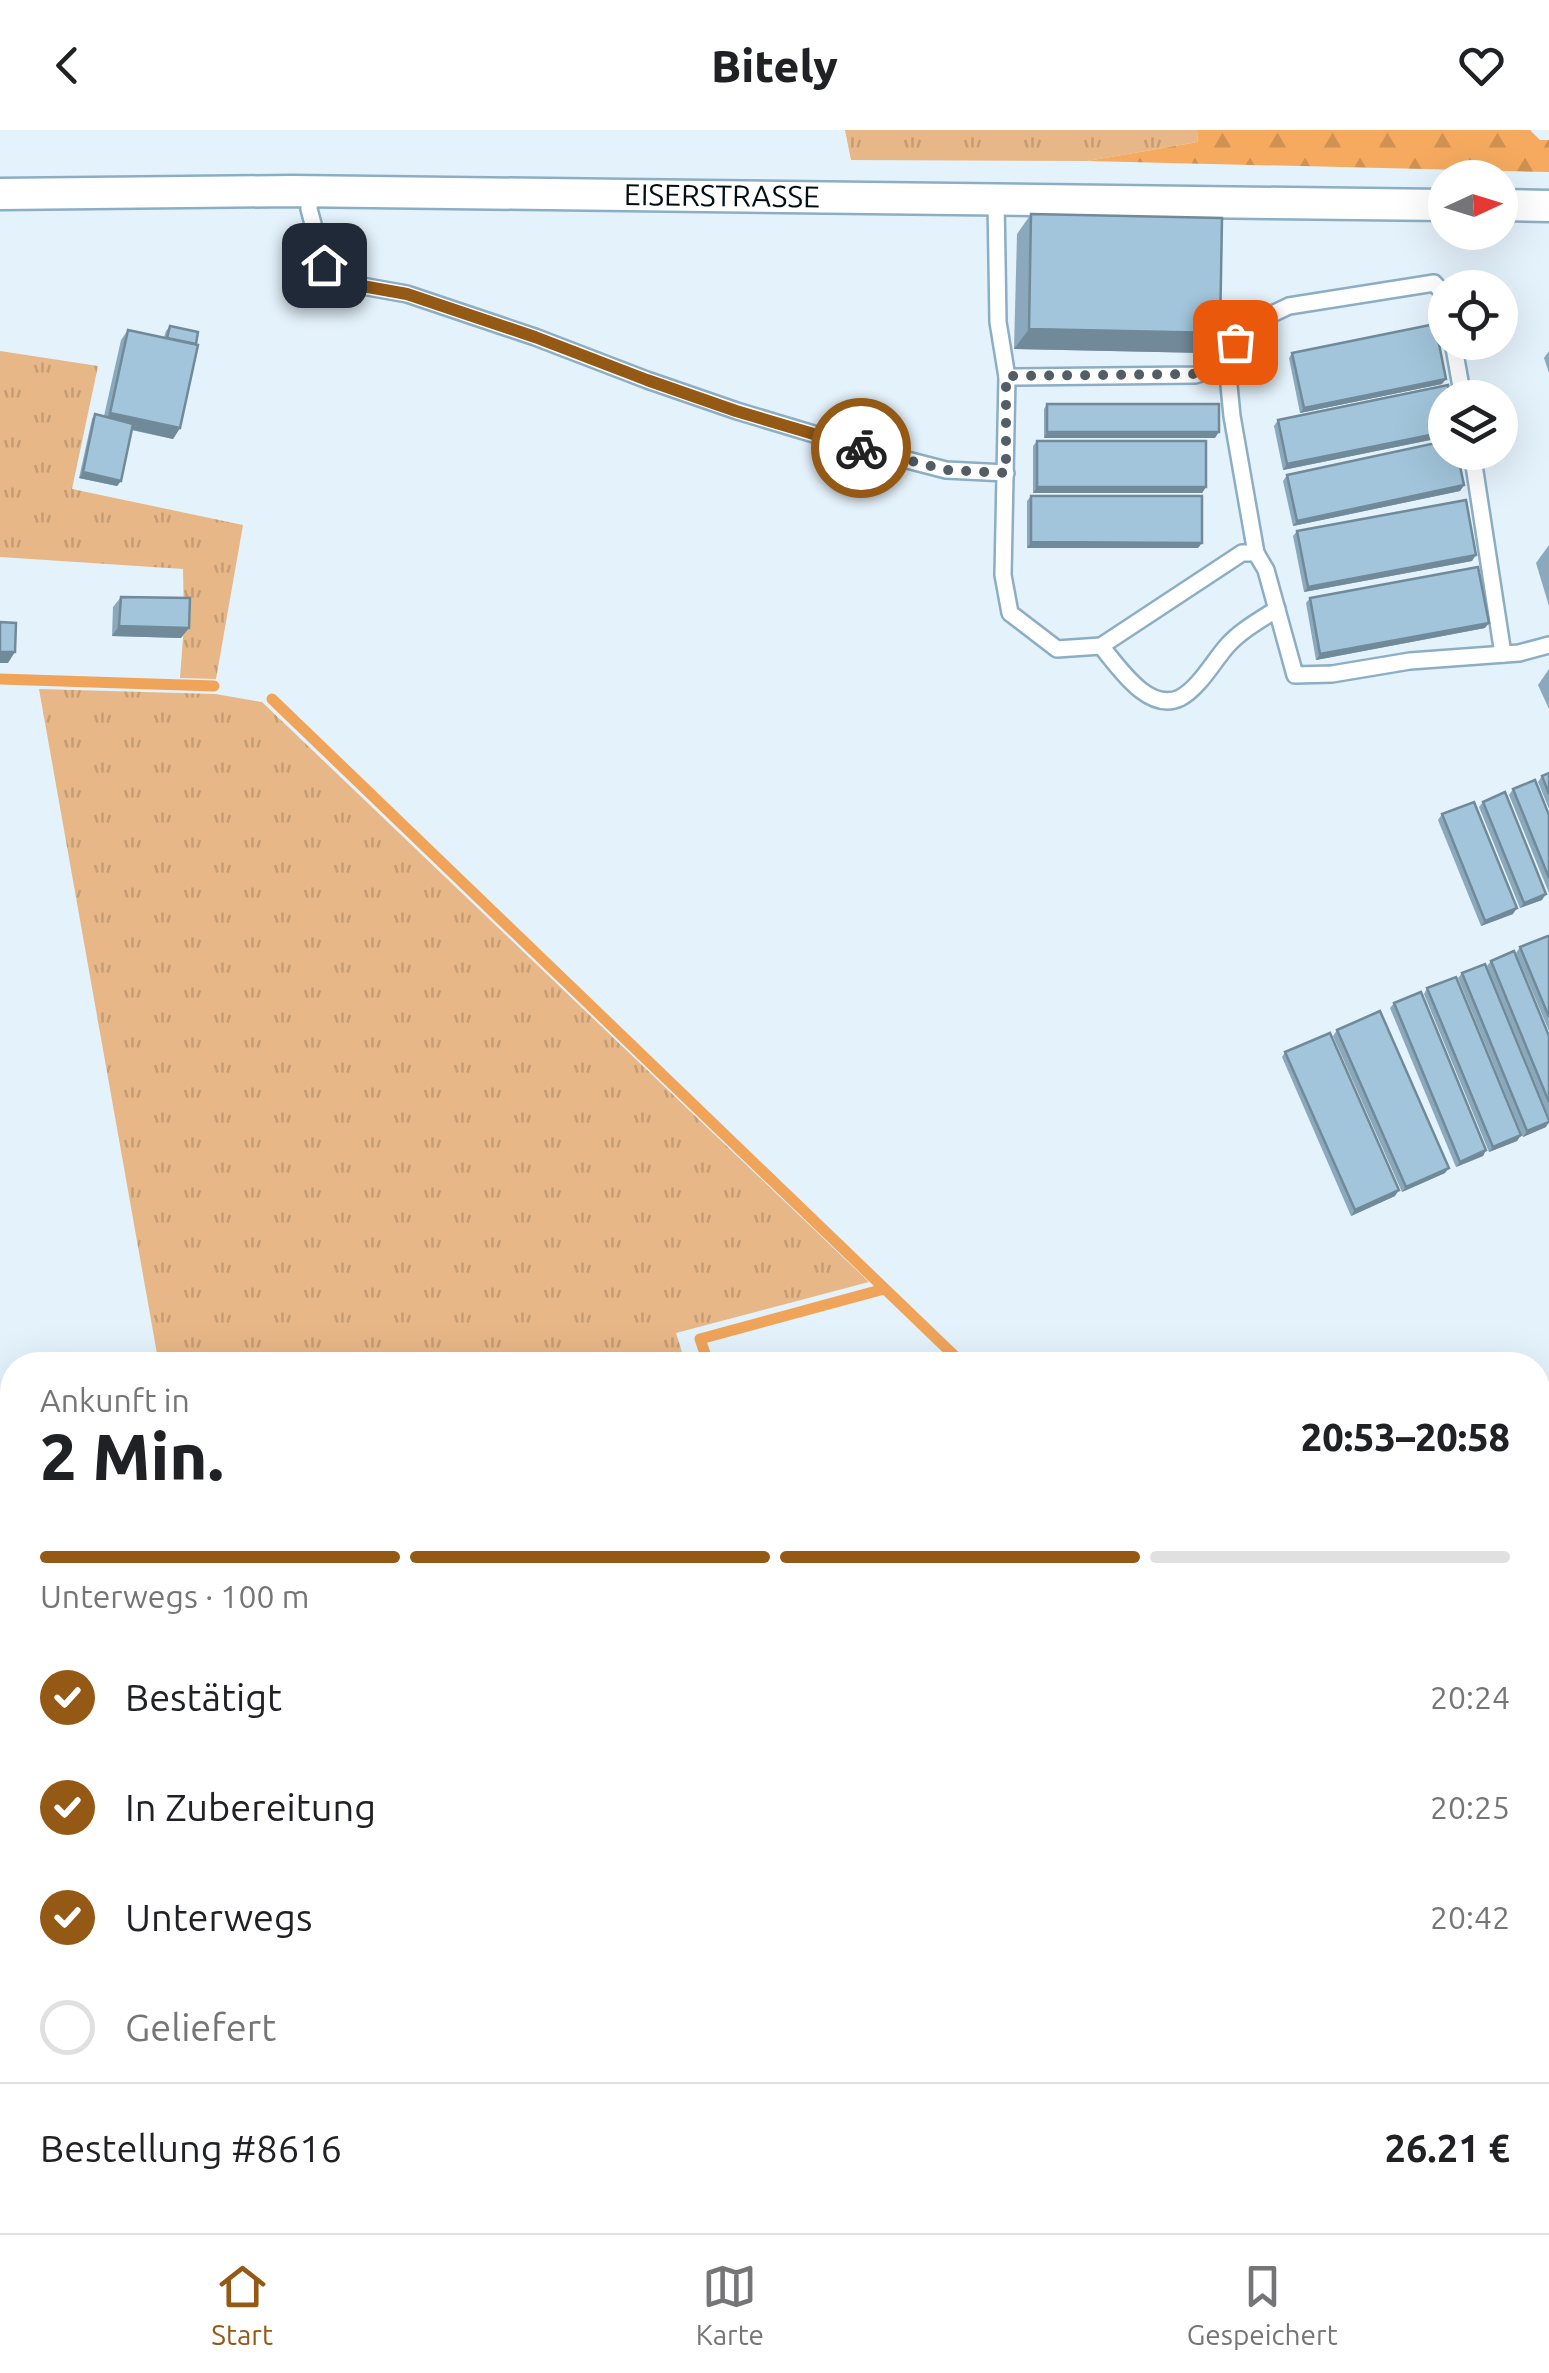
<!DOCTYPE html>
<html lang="de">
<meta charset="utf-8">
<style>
:root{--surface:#fff;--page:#f2f2f2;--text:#202124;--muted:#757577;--line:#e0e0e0;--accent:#935915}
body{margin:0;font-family:Ubuntu,sans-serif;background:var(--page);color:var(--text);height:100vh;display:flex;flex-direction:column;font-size:38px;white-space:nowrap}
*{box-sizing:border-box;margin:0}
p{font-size:32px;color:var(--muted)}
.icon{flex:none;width:55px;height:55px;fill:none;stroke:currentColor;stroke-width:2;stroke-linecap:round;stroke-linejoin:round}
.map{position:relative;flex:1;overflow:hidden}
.details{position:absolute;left:0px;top:1222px;width:1550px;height:882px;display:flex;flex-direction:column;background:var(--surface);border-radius:40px 40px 0 0;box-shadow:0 10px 40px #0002}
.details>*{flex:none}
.needle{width:65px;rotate:86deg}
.fabs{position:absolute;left:1428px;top:30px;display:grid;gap:20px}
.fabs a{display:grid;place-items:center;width:90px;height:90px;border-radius:50%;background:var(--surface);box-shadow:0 10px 40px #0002;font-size:50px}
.pin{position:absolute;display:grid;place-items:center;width:85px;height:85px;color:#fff;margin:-42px;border-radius:20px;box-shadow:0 5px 15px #0006}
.courier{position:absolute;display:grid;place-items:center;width:100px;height:100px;margin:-50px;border:8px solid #935915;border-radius:50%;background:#fff;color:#222;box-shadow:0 2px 12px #0007}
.head em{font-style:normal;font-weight:800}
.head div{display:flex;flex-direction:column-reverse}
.head{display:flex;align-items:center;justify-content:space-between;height:170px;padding:0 40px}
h1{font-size:65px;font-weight:800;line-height:75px}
.bar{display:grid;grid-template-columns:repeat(4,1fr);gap:15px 10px;align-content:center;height:120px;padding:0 40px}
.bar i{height:12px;border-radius:8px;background:var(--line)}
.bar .on{background:var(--accent)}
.bar p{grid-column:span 4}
.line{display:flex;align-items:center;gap:25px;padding:0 40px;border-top:2px solid var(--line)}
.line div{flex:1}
ol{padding:0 40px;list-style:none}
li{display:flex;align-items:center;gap:30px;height:110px}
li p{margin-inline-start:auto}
li .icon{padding:10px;border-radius:50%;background:var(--accent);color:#fff;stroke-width:4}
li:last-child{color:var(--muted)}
li i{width:55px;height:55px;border:5px solid var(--line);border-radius:50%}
header{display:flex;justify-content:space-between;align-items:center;height:130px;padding:0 40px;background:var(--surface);font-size:45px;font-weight:800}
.menu{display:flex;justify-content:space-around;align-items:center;height:140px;border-top:2px solid var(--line);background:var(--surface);font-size:28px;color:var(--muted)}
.menu a{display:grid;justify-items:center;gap:5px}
.menu .on{color:var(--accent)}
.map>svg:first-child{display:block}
.grass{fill:url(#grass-tufts)}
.forest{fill:url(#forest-firs)}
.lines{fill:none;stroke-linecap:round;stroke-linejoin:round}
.stream{stroke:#efa45a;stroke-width:11}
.lane-casing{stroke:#8caec4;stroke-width:20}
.street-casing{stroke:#8caec4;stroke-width:35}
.lane{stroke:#fff;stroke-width:15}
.street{stroke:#fff;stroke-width:30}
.wall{fill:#8ba9bc}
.shaded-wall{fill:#718a99}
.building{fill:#a2c5db;stroke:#718a99;stroke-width:2.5}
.done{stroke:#525d65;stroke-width:10;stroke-dasharray:0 18}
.route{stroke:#935915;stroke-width:12}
.labels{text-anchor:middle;stroke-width:8;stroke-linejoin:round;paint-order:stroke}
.street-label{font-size:30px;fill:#030d14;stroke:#fdfdfd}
</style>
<header><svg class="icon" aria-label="back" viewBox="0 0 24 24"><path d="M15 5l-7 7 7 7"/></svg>Bitely<svg class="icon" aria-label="heart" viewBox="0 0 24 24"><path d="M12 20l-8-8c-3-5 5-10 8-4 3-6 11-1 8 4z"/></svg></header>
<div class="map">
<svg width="1549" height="2103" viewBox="0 0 1549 2103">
<defs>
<pattern id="grass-tufts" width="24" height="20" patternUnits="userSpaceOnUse" patternTransform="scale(2.5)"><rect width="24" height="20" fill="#e8b788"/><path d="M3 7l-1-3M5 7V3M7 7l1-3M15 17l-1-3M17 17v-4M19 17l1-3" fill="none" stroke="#c59c74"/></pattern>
<pattern id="forest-firs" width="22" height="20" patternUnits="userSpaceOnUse" patternTransform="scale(2.5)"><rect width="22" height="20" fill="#f5aa5f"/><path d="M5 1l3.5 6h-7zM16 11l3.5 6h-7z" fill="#d09152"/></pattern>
</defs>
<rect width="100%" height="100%" fill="#e4f2fb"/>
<g class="grass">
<path d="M845,0H1197L1198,12L1087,31L851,30Z"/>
<path d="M0,221L98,236L72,359L243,395L216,549L180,548L184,494L183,439L0,427Z"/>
<path d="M39,559L215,564L262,572L869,1152L676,1203L686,1235H159Z"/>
<path d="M1538,1727L1549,1730V2103H1453L1448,2093L1538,2092Z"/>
<path d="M0,1771L12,1774V2092L157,2093L156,2103H0Z"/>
</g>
<path class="forest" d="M1197,0H1530L1540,10H1549V42L1087,31L1198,12Z"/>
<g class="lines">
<g class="stream">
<path d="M0,549L214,556"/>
<path d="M272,569L964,1235"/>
<path d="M709,1235L700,1209L884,1159"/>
<path d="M1538,1345L1549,1339"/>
<path d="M1538,1710L1549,1713"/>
<path d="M0,1764L12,1767"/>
<path d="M1436,2092L1441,2103"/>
</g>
<g class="lane-casing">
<g id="lane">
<path d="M310,61L309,79L324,135L351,154L407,164L535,207L647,250L737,281L857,317L946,340L1006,343"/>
<path d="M996,70L998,192L1007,247L1003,445L1010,483L1057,519L1101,516L1242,423H1256L1266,440L1295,545L1332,544L1410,531L1519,523L1549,515"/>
<path d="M1453,212L1463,268"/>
<path d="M1007,247L1195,245L1227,235"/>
<path d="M1472,322L1503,524"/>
<path d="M1256,423L1232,286L1227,235L1235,212L1253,193L1289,176L1434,153L1445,165"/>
<path d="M1101,516C1118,536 1148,583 1180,568C1199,558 1213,532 1227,516C1240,501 1260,490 1277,479"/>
</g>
</g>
<g class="street-casing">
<g id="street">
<path id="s1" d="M0,64L292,61L1445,75"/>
<path d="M1500,75L1549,76"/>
</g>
</g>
<use href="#lane" class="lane"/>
<use href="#street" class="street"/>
</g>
<g class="wall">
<path d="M1031,84L1220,203L1205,223L1014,219L1017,104Z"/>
<path d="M170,196L180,298L173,309L131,300L121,351L117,356L79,348L92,289L95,284L104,286L121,210L128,200L164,207L166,201Z"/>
<path d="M1464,212H1484L1482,226L1467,229Z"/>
<path d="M1549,221V243L1544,228Z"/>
<path d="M1292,223L1442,254L1300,283L1289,228Z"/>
<path d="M1445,268V307L1283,340L1274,296L1278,290Z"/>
<path d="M1047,274L1215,308H1044V279Z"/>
<path d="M1037,311L1206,357L1202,363H1033V316Z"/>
<path d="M1287,345L1464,355L1460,361L1293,396L1283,351Z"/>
<path d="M1031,366L1198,418H1027V371Z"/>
<path d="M1297,401L1472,431L1304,462L1293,406Z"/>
<path d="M1549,415V476L1536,433Z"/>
<path d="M121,467L181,508L112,506L113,477Z"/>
<path d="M1310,468L1485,498L1316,530L1306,473Z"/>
<path d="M1549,539V579L1538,555Z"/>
<path d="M1549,643V679L1538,652L1542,646Z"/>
<path d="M1513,659L1549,685V763L1509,665Z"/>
<path d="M1483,672L1542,770L1520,778L1479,677Z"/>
<path d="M1442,684L1513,784L1481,796L1438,690Z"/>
<path d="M1549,807V901L1516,823L1520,817Z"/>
<path d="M1491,831L1549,906V987L1487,836Z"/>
<path d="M1462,843L1546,997L1523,1007L1458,848Z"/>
<path d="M1427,858L1521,1005L1517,1011L1489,1022L1424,864Z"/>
<path d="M1394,873L1486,1020L1483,1026L1456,1037L1390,878Z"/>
<path d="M1337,900L1445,1043L1402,1062L1333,906Z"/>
<path d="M1285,922L1395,1066L1351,1086L1282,927Z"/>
</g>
<g class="shaded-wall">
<path d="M1029,199L1220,203L1205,223L1014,219Z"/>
<path d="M1486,221L1482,226L1467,229L1470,224Z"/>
<path d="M1446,249L1442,254L1300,283L1304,278Z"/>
<path d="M110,283L180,298L173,309L103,293Z"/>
<path d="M1047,302H1219L1215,308H1044Z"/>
<path d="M1445,302V307L1283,340L1287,334Z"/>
<path d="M83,342L121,351L117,356L79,348Z"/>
<path d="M1464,355L1460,361L1293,396L1297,391Z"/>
<path d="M1037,357H1206L1202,363H1033Z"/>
<path d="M1031,412L1202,413L1198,418H1027Z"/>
<path d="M1476,425L1472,431L1304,462L1308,457Z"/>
<path d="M1489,493L1485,498L1316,530L1320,524Z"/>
<path d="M119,496L189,498L181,508L112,506Z"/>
<path d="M0,522H15L8,533H0Z"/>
<path d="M1546,764L1542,770L1520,778L1524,773Z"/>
<path d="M1517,778L1513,784L1481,796L1485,791Z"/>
<path d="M1549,992L1546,997L1523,1007L1527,1001Z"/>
<path d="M1521,1005L1517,1011L1489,1022L1493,1017Z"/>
<path d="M1486,1020L1483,1026L1456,1037L1460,1032Z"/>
<path d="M1449,1038L1445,1043L1402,1062L1406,1057Z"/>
<path d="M1399,1060L1395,1066L1351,1086L1355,1080Z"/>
</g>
<g class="building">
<path d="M1031,84L1222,88L1220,203L1029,199Z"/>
<path d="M1435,194L1446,249L1304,278L1292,223Z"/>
<path d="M170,196L198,202L196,214L167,208Z"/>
<path d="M128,200L198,215L180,298L110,283Z"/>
<path d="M1469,212H1484L1486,221L1470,224Z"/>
<path d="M1448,255L1450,268H1445V302L1287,334L1278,290Z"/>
<rect x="1047" y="274" width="172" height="28"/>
<path d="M95,284L133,294L121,351L83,342Z"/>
<rect x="1037" y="311" width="169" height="46"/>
<path d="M1445,311V322H1457L1464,355L1297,391L1287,345Z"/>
<path d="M1031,366H1202V413L1031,412Z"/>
<path d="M1466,370L1476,425L1308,457L1297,401Z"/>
<path d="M1478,437L1489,493L1320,524L1310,468Z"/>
<path d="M121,467L190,468L189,498L119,496Z"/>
<path d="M0,492L16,493L15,522H0Z"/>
<path d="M1549,643V664L1542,646Z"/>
<path d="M1535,650L1549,685V748L1513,659Z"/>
<path d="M1505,662L1546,764L1524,773L1483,672Z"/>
<path d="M1474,672L1517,778L1485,791L1442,684Z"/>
<path d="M1548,806L1549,807V887L1520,817Z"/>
<path d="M1514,821L1549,906V972L1491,831Z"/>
<path d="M1485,834L1549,990V992L1527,1001L1462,843Z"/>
<path d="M1456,847L1521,1005L1493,1017L1427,858Z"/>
<path d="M1421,862L1486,1020L1460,1032L1394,873Z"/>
<path d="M1380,881L1449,1038L1406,1057L1337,900Z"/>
<path d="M1330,903L1399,1060L1355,1080L1285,922Z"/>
</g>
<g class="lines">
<path class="done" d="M861,318L946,340L1006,343V246L1195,244L1227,235L1235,212"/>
<path class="route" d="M324,135L351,154L407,164L535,207L647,250L736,281L861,318"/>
</g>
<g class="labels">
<g class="street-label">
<text dy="10" stroke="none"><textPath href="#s1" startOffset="722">EISERSTRASSE</textPath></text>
</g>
</g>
</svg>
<div class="fabs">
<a><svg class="needle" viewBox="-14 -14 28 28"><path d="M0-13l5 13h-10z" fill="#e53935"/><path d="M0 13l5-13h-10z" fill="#757577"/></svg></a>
<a><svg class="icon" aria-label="locate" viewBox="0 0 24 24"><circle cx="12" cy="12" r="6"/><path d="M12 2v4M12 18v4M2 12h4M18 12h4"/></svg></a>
<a><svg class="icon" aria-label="layers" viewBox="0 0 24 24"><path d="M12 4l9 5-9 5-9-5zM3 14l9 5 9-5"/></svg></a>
</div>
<div class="pin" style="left:1235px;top:212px;background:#ea580c"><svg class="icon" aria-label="bag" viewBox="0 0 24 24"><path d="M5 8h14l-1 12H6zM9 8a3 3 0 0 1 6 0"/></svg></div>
<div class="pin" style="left:324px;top:135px;background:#1f2937"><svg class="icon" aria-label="home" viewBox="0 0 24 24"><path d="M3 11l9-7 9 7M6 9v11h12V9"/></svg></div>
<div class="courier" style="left:861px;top:318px"><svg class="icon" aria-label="bike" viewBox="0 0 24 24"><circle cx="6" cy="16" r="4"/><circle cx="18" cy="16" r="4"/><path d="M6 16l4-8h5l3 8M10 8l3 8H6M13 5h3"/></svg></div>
<section class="details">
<div class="head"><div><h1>2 Min.</h1><p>Ankunft in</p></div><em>20:53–20:58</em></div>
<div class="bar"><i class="on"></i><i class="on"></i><i class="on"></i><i></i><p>Unterwegs · 100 m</p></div>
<ol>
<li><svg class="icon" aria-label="check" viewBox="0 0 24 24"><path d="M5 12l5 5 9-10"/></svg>Bestätigt<p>20:24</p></li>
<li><svg class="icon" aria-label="check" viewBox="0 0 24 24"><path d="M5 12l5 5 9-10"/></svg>In Zubereitung<p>20:25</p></li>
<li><svg class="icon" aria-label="check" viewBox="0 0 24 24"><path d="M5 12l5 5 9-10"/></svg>Unterwegs<p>20:42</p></li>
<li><i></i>Geliefert</li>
</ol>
<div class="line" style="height:130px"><div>Bestellung #8616</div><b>26.21 €</b></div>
</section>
</div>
<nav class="menu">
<a class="on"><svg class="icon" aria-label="home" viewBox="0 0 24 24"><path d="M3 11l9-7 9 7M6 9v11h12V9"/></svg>Start</a>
<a><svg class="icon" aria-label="map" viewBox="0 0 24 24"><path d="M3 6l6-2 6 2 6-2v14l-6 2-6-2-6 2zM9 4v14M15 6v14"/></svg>Karte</a>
<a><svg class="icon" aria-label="saved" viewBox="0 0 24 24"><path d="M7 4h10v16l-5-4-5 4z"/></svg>Gespeichert</a>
</nav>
